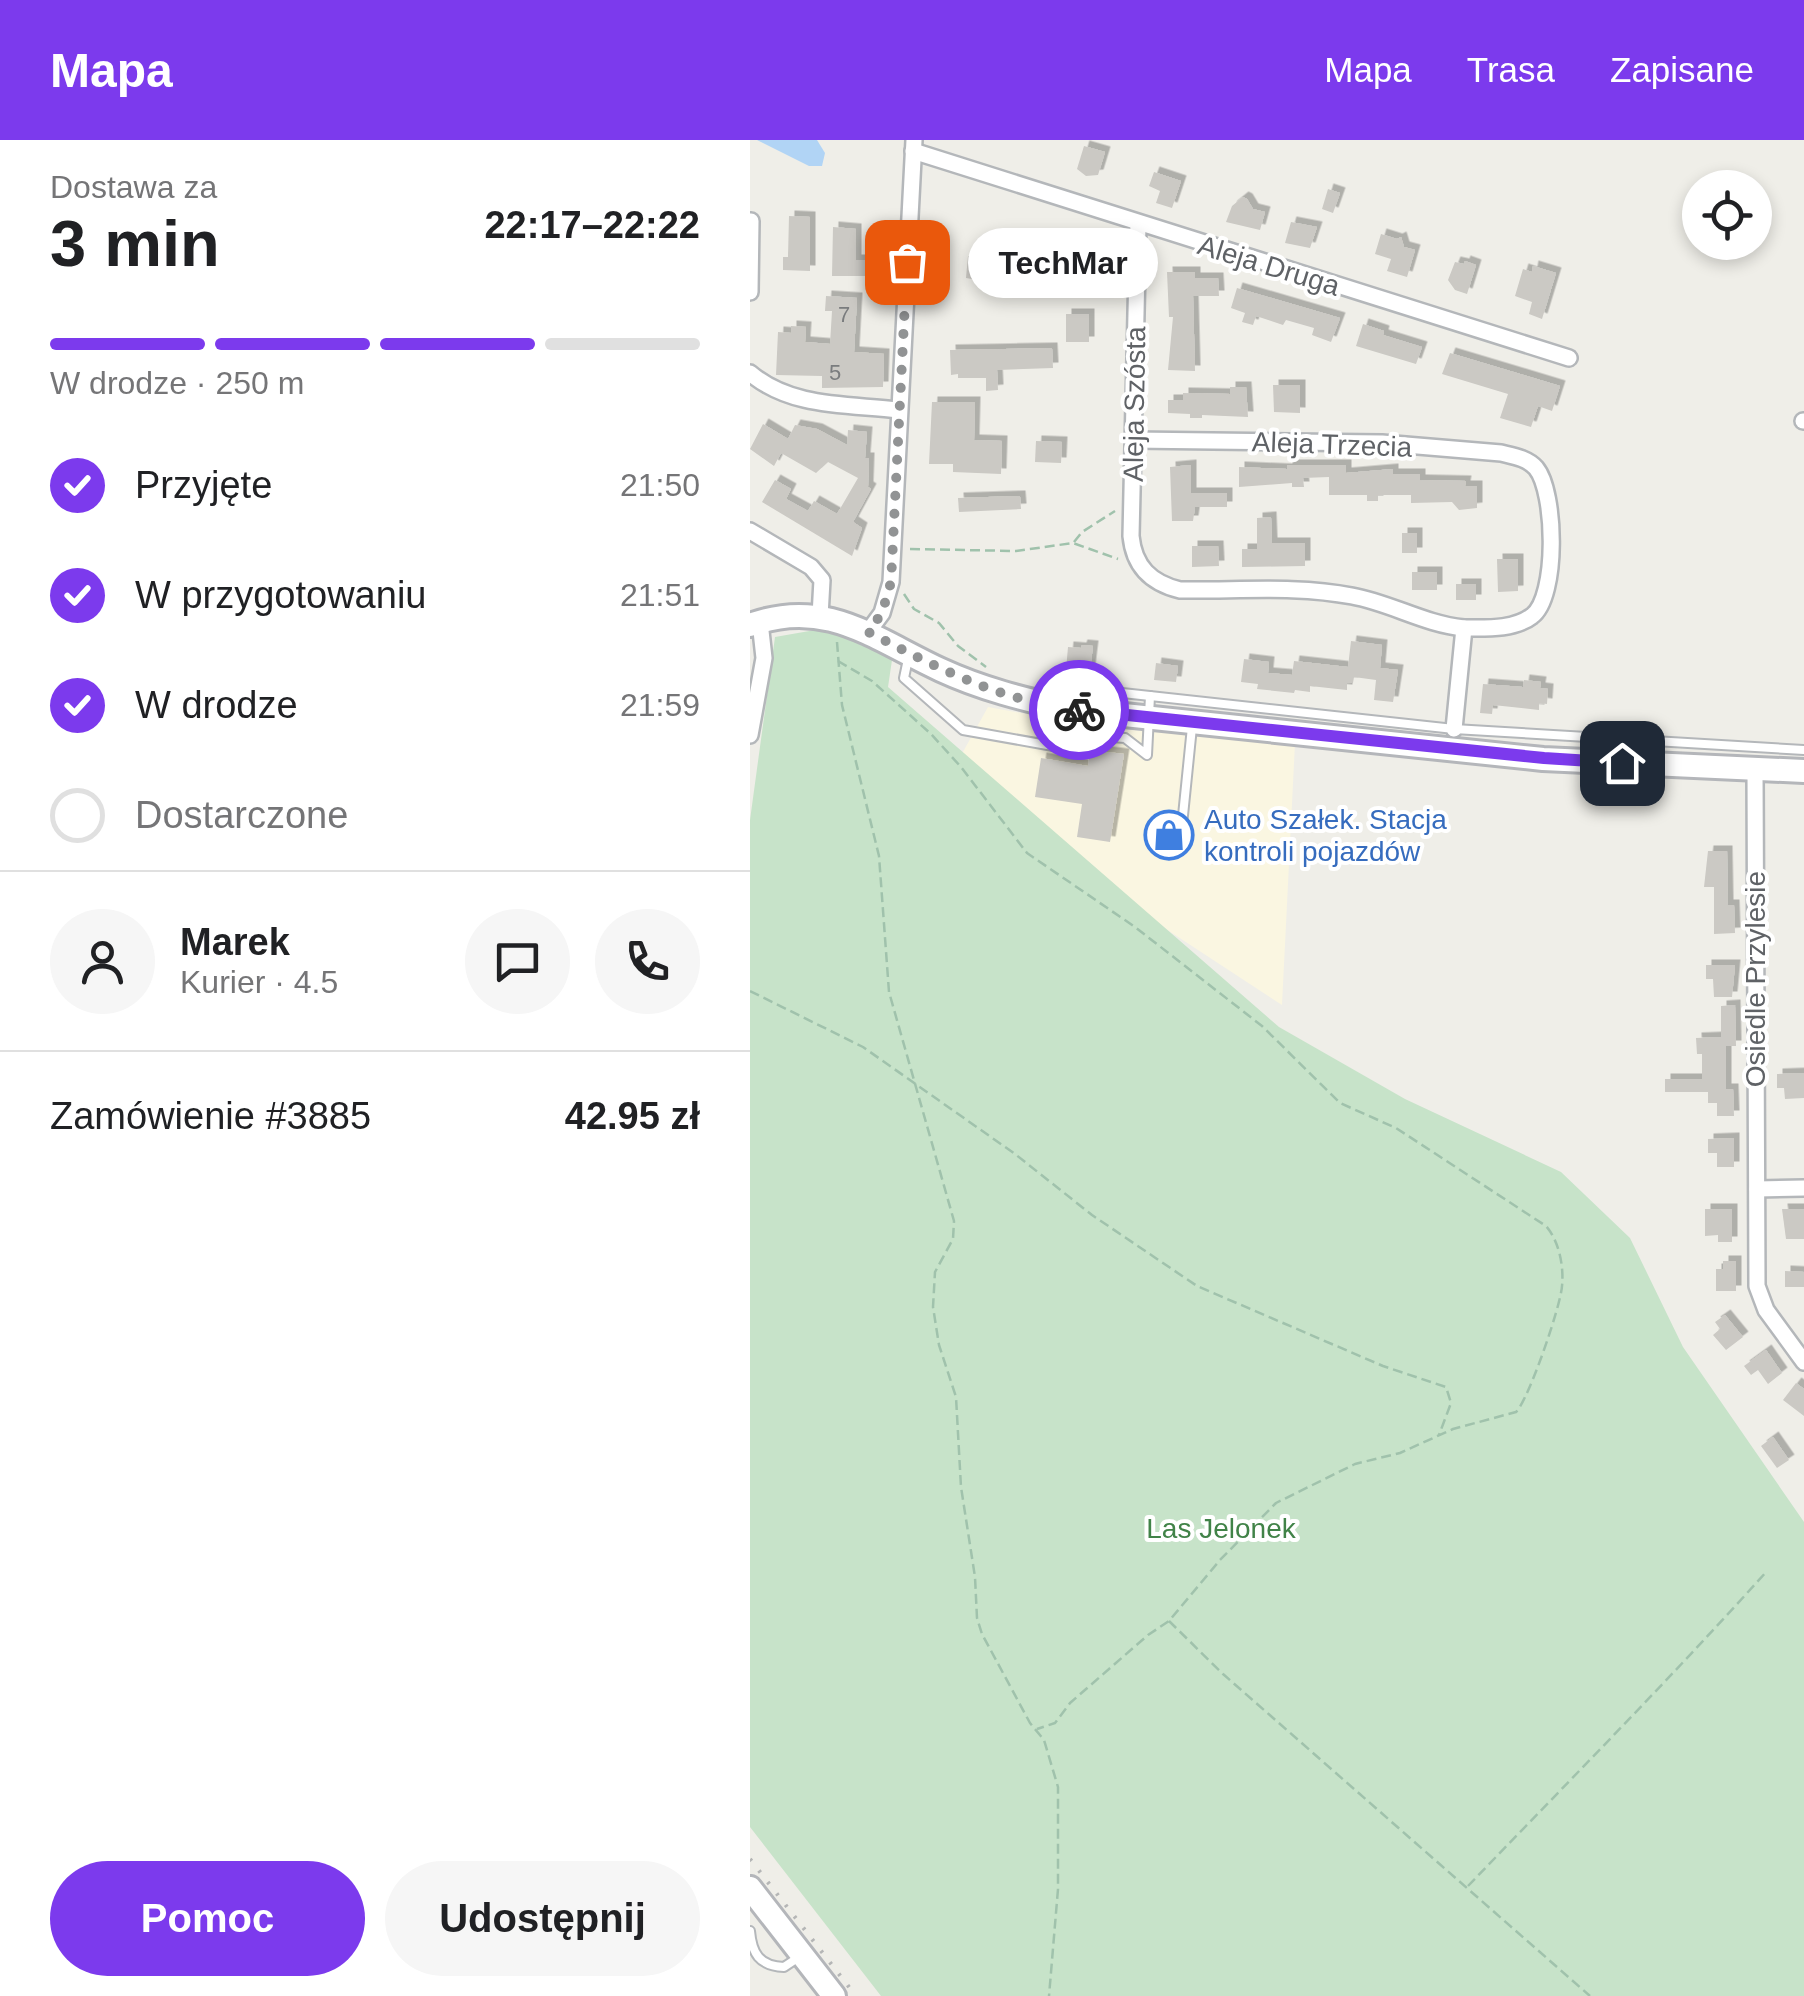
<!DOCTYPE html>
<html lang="pl">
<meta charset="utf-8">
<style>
:root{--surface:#fff;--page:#f6f6f6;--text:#202124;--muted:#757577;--line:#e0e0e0;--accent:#7c3aed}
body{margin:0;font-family:Arial,sans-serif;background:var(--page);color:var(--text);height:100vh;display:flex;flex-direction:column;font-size:38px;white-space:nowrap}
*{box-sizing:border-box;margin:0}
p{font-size:32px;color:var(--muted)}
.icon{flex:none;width:55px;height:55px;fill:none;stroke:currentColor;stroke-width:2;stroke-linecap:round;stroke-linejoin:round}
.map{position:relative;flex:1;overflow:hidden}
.sheet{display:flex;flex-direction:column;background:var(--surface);width:750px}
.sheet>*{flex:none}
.buttons{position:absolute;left:932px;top:30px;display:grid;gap:20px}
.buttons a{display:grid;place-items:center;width:90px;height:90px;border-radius:50%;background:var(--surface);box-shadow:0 5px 15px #0003;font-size:50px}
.pin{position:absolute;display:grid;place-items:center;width:85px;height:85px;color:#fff;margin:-42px;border-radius:20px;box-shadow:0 5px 15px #0006}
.courier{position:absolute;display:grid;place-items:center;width:100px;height:100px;margin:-50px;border:8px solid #7c3aed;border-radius:50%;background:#fff;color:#222;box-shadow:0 2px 12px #0007}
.bubble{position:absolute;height:70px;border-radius:35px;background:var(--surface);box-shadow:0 5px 15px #0003;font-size:32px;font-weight:800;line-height:70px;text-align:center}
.overview em{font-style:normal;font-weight:800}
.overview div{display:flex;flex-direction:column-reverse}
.overview{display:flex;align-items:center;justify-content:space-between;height:170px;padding:0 50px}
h1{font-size:65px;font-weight:800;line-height:75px}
.bar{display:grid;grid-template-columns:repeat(4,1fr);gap:15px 10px;align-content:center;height:120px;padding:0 50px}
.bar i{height:12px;border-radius:8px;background:var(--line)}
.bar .on{background:var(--accent)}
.bar p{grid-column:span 4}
.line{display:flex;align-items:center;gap:25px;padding:0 50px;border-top:2px solid var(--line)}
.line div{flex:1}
.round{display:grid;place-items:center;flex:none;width:105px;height:105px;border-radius:52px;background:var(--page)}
ol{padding:0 50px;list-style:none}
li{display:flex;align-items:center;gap:30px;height:110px}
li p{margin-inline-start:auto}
li .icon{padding:10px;border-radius:50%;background:var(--accent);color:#fff;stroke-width:4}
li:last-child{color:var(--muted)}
li i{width:55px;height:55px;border:5px solid var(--line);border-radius:50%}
.button{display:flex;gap:20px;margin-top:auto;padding:20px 50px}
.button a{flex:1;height:115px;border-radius:60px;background:var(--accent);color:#fff;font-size:40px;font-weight:800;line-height:115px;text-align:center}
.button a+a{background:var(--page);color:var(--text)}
header{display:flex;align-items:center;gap:60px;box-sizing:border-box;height:140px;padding:0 50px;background:var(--accent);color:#fff}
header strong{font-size:48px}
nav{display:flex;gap:55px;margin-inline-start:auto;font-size:35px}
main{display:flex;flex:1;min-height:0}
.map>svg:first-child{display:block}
.commercial{fill:#faf6e1}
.green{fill:#c7e3c9}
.water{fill:#b1d4f5}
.building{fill:#cbc9c4;filter:url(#shadow)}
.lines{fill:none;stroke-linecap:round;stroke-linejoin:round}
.lane-casing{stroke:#b4b7ba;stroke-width:12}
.street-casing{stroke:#b4b7ba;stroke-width:20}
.secondary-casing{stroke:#b4b6ba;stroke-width:28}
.path{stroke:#a0c2ac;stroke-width:2.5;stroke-dasharray:10 5;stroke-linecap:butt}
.lane{stroke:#fff;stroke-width:8}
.street{stroke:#fff;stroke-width:15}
.secondary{stroke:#fff;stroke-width:22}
.rail{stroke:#b5b6b6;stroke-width:4;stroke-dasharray:2.5 12;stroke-linecap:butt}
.done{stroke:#919394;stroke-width:10;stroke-dasharray:0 18}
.route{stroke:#7c3aed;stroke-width:12}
.labels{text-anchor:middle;stroke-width:8;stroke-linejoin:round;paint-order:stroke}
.number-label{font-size:22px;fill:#7a7c7e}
.street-label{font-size:28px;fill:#5f6266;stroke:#fff}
.shop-label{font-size:28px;fill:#366cbe;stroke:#fff;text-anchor:start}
.park-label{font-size:28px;fill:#418348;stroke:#fff}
</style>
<header>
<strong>Mapa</strong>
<nav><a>Mapa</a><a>Trasa</a><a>Zapisane</a></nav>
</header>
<main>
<section class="sheet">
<div class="overview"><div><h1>3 min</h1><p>Dostawa za</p></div><em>22:17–22:22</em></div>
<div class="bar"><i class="on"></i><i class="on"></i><i class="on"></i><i></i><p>W drodze · 250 m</p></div>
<ol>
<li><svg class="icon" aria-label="check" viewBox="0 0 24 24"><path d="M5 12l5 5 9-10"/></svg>Przyjęte<p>21:50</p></li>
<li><svg class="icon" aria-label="check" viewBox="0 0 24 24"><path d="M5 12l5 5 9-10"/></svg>W przygotowaniu<p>21:51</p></li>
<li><svg class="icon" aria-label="check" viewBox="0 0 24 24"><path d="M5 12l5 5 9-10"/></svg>W drodze<p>21:59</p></li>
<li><i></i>Dostarczone</li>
</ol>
<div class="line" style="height:180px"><a class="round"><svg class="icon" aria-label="person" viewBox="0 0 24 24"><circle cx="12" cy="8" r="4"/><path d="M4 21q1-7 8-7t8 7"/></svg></a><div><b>Marek</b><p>Kurier · 4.5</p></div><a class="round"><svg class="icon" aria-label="chat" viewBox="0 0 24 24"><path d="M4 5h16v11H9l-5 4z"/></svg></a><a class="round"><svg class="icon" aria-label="phone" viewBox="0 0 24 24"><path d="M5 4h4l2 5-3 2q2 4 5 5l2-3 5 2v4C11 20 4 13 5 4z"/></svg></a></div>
<div class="line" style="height:130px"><div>Zamówienie #3885</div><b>42.95 zł</b></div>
<div class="button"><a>Pomoc</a><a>Udostępnij</a></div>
</section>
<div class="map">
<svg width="1054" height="1856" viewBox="0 0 1054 1856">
<defs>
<filter id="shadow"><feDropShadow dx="5.5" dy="-5.5" stdDeviation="0" flood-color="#0004"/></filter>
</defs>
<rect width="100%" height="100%" fill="#efeee8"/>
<path class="commercial" d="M238,567L355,588L545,603L532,865L387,770L209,619Z"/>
<path class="green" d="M88,486L142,520L138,547L529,887L655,959L811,1032L880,1098L933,1207L1054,1382V1856H131L0,1687V680L25,497Z"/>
<path class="water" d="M7,0H67L75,13L72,26H59Z"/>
<g class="building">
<path d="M334,6L355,12L348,35L336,36L327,29Z"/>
<path d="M404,32L431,41L422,68L406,63L410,51L399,46Z"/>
<path d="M578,49L590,53L583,73L572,69Z"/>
<path d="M493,57L497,59L503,69L515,72L510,90L476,82L482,66Z"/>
<path d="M39,76L60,77V131L33,130V117H38Z"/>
<path d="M541,82L567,87L560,108L535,103Z"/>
<path d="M83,87L106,89V120H126V136H82Z"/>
<path d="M631,94L647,99L651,97L654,107L665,110L657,137L637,131L641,119L625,114Z"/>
<path d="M218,116L247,118L245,143L216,138Z"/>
<path d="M333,120H354L351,155H335Z"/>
<path d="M715,121L726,125L717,154L705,150L698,140L705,122L714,124Z"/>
<path d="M783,126L806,133L792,179L779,174L782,162L765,156L773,129L782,132Z"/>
<path d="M417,132H445V138H468L469,156H443L445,231L418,230L423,177H419Z"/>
<path d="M278,136L301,137V156L277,155Z"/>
<path d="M487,148L590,178L581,202L562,195L564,188L536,180L533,185L506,176L503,185L492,182L495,173L481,168Z"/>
<path d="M76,156L107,158L104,212L134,214L133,247L72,248V236L26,235L28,192L41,193V186L56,187L55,202L80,204L82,171H75Z"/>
<rect x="316" y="174" width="23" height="28"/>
<path d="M613,184L634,191L633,195L672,207L666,224L606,206Z"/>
<path d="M302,208L303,228L247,230L248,250L236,251V238H208V234L201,235L200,210Z"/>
<path d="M700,213L810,246L802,271L788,266L781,287L750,278L758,254L692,234Z"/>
<path d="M523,245H550V273L524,272Z"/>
<path d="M480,247H496L498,277L452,275V278H440V274L418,273V260H433V253L480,254Z"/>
<path d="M182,262H225L224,300L252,301L251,334L203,332V324H179Z"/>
<path d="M13,284L38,299L45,285L67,289L97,305L98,290L117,292L115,318H119L118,347L121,349L103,382L112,388L102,416L12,362L25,340L41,349L36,359L58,371L64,361L87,374L108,338L78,322L66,333L31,313L24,326L0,309Z"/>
<path d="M286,301L312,302L311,323L285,322Z"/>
<path d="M441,325V353H477V367H445L443,381H422L420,327Z"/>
<path d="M537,325H596V333L643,329V334H670V340L716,341L715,346H727V368L709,370L702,362L661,363V355H628V361H617V355H579V337L553,338L554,347H542V343L489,347V327L537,329Z"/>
<path d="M270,356L271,369L209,372L208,358Z"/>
<path d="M521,377L522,403H555V426L492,427V409H507V378Z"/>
<rect x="652" y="393" width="15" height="20"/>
<path d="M442,406H468L469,426L442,427Z"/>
<path d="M747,419H768V451L748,452Z"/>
<rect x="662" y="432" width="25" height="18"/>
<rect x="706" y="444" width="20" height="16"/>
<path d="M601,501L632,505L630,528L648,530L643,562L624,560L626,540L604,537L603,543H597V550L560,546V552L545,550L544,553L507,549L508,544L491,542L494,519L519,522L518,533L542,535L544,521L598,527Z"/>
<path d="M332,505L343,506L340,530H316L318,507L331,508Z"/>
<path d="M406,523L428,526L426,542L404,540Z"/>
<path d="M774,540L791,542L790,548L798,549L797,564L789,563V570L743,565L742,574L730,573L733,544L773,547Z"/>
<path d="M340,610L374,614L360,702L327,697L332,664L285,657L291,618L338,626Z"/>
<path d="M958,711H977L978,765H984L985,793L964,794V747H954Z"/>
<path d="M956,825H985L982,857H964L963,839H956Z"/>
<path d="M985,865L986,906H976V949H983L984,976H967V963H958V952H915V939H952V914H947L946,898L971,897V866Z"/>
<path d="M1054,933V958L1035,959L1034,948H1027V934Z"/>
<path d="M984,998V1027H967V1013H958V999Z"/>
<path d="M955,1069H982V1102H968V1095L955,1096Z"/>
<path d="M1032,1069H1054V1099H1036Z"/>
<path d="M973,1121H986V1151H966V1129H973Z"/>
<path d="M1035,1131L1054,1132V1147H1035Z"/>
<path d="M975,1175L993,1197L976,1210L963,1195L970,1189L965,1182Z"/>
<path d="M1016,1210L1032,1233L1018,1244L1008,1230L1001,1235L994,1226Z"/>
<path d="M1046,1243L1054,1249V1276L1033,1260Z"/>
<path d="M1023,1297L1039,1320L1027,1328L1011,1306Z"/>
</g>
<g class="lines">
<g class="lane-casing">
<g id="lane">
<path d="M158,519L154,538L213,590L314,608L347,596L375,598L397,615L400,556"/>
<path d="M299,545L704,589L1054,610"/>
<path d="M430,705L442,587"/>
<path d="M0,1791C2,1813 9,1826 34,1827L49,1817"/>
</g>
</g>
<g class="street-casing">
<g id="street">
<path d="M163,11L819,218"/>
<path d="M388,84L381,396C384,427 401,443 430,450C486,451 547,445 602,456C641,463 674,484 714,488"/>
<path d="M0,152L1,81"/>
<path d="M0,233C41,268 97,264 148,270"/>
<path d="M1053,281H1054"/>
<path d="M383,300L632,303L751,313C763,316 777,318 786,328C806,352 808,457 782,476C764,490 735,488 714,488L704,589"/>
<path d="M0,391L61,427L72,440L70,476"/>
<path d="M118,492L132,473L141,442L164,0"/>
<path d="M0,595L14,518L10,482"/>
<path d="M1005,630L1007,1146L1016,1170L1054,1222"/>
<path d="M1007,1049L1054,1048"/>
</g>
</g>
<g class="secondary-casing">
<g id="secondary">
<path d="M0,485C76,457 124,499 191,530C232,549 273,559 317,569L793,619L1054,631"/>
<path d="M0,1748L84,1856"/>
</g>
</g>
<g class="path">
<path d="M324,402L332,392L365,371"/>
<path d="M160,409L266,411L323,403L368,419"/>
<path d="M154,454L164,469L189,483L208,506L236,527"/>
<path d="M87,502L92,565L129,716L139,852L204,1081L203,1099L185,1132L183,1167L189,1205L206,1257L211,1347L225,1437L227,1478L232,1494L280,1583L294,1600L308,1647V1749L299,1856"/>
<path d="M88,521L122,541L181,594L211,627L277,713L385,787L512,886L590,963L646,988L796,1086C809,1101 814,1126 812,1146C811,1165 779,1259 766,1272L703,1289L650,1313L605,1324L526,1363L470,1420L419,1481L398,1495L320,1563L305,1583L287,1589"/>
<path d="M0,851L113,907L265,1014L342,1075L447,1146L633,1226L696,1247L701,1263L689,1295"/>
<path d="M419,1481L473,1534L840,1856"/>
<path d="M718,1746C818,1642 920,1539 1017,1431"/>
</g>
<use href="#lane" class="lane"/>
<use href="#street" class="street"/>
<use href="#secondary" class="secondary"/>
<path class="rail" d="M0,1719L106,1856"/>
</g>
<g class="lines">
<path class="done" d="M157,122L141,442L132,473L118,492C186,527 252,562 329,570"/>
<path class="route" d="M329,570L794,618L872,623"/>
</g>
<defs>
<g id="shop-ring" transform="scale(2.5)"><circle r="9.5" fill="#fff" stroke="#3f7fe0" stroke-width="1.5"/><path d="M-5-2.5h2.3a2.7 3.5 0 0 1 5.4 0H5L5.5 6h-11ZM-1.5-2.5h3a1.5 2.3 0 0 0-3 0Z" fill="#3f7fe0"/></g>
</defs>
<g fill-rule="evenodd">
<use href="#shop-ring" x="419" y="695"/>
</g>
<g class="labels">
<g class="number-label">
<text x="94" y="182">7</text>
<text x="85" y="240">5</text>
</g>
<g class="street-label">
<text transform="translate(519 125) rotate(17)" y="10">Aleja Druga</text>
<text transform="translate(384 264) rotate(-89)" y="10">Aleja Szósta</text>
<text transform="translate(582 304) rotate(2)" y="10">Aleja Trzecia</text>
<text transform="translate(1005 839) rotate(-90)" y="10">Osiedle Przylesie</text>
</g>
<g class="shop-label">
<text x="454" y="689">Auto Szałek. Stacja<tspan x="454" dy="32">kontroli pojazdów</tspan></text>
</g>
<g class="park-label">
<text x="471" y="1398">Las Jelonek</text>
</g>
</g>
</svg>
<div class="buttons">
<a><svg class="icon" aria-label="locate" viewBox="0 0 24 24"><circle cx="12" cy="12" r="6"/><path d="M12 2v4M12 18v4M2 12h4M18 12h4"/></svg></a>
</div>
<div class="pin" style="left:157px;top:122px;background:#ea580c"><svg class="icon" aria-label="bag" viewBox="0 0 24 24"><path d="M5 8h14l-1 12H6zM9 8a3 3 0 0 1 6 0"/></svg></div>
<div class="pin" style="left:872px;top:623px;background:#1f2937"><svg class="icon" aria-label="home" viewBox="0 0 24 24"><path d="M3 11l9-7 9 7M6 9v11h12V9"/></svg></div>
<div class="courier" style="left:329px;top:570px"><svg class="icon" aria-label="bike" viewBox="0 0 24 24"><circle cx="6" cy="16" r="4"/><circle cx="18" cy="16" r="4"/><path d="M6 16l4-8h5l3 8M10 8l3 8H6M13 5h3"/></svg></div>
<div class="bubble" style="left:218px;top:88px;width:190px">TechMar</div>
</div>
</main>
